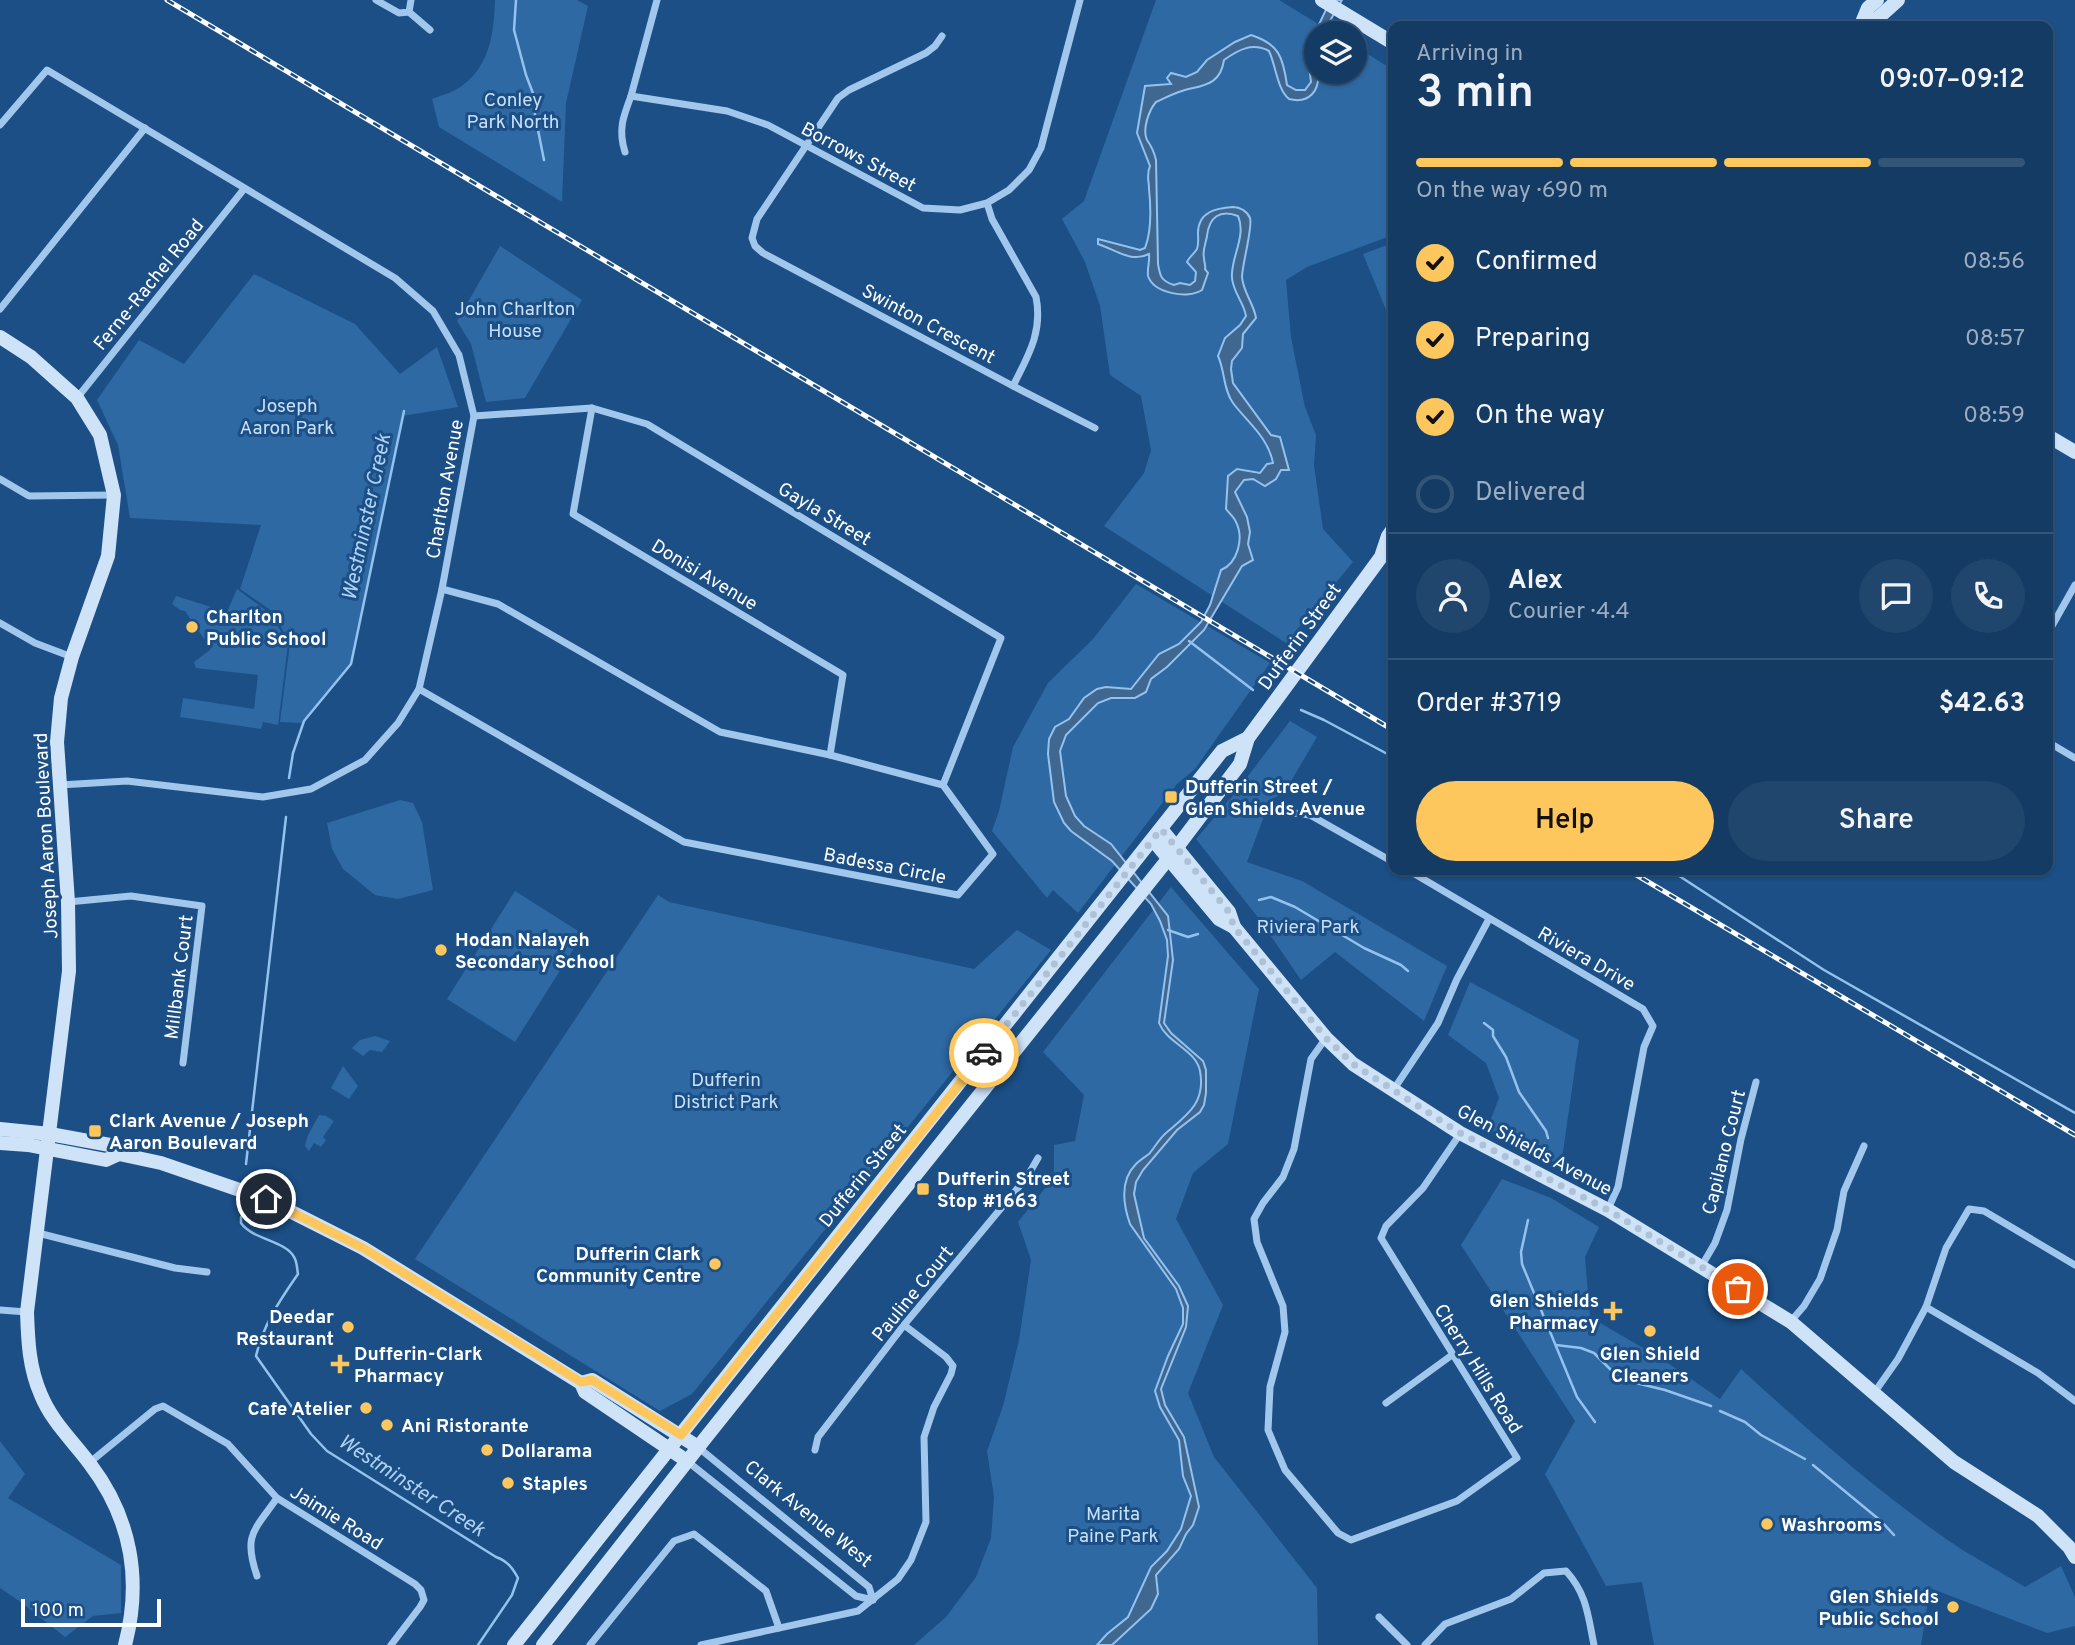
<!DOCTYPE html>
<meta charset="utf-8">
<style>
:root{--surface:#143b64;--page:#21466d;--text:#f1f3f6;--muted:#9dadbf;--line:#335578;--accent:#fdc75e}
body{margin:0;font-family:Overpass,sans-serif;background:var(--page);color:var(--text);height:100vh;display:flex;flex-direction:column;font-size:26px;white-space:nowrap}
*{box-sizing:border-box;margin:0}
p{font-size:23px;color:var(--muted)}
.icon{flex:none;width:38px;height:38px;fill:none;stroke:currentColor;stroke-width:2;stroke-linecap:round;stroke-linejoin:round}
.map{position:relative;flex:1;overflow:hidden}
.sheet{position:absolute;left:1388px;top:21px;width:665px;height:854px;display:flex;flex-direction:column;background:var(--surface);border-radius:14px;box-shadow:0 2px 5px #0004,0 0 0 2px var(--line)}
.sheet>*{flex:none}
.buttons{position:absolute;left:1304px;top:21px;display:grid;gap:14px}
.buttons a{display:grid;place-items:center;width:63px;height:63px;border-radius:50%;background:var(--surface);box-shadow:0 2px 5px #0004,0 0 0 2px var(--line);font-size:35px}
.scale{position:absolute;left:21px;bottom:18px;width:140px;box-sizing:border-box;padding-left:7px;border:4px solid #fff;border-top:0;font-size:19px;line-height:24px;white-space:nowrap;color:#fff;-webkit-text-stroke:5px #1b4f86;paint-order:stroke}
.pin{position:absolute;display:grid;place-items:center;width:60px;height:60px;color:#fff;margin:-30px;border:4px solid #fff;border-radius:50%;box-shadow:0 2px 7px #0007}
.courier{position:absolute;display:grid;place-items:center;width:70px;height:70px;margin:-35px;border:5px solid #fdc75e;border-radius:50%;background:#fff;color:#222;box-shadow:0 2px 9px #0007}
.overview em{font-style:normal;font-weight:600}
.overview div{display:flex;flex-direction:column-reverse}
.overview{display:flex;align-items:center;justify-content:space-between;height:119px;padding:0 28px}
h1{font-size:46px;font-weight:600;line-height:52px}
.bar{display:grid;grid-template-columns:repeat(4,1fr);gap:10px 7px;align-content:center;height:84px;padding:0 28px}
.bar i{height:9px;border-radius:5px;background:var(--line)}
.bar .on{background:var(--accent)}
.bar p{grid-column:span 4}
.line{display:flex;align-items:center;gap:18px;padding:0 28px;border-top:2px solid var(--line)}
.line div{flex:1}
.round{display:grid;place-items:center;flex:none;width:74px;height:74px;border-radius:37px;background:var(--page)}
ol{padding:0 28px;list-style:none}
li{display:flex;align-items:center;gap:21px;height:77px}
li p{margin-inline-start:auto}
li .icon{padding:7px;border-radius:50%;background:var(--accent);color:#111;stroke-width:4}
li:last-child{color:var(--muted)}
li i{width:38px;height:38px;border:4px solid var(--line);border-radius:50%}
.cta{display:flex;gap:14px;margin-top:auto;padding:14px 28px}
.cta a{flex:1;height:80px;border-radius:42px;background:var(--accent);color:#111;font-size:28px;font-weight:600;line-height:80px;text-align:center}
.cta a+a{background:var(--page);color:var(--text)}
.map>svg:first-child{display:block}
.green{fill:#2e69a4}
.water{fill:#40678f;stroke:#94c2ee;stroke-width:2}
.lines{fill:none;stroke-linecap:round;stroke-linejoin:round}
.stream{stroke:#94c2ee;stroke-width:2.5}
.street{stroke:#a2c7ec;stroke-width:7}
.secondary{stroke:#cee2f8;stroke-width:14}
.rail-casing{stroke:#fff;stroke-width:5}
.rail{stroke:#1b4f86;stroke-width:2.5;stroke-dasharray:8;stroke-linecap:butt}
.done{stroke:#afc1d5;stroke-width:7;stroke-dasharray:0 12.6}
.route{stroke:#fdc75e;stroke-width:9}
.poi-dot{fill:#fdc75e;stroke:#1b4f86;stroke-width:2.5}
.labels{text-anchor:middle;stroke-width:6;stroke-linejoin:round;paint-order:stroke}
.park-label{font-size:19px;fill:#c7e0f9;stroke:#1b4f86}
.street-label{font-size:19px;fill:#fff;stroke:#1b4f86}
.poi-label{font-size:19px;font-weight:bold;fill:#fff;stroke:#1b4f86;text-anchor:start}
.water-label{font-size:21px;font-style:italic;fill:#add1f3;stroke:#1b4f86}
</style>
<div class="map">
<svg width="2075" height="1645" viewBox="0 0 2075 1645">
<rect width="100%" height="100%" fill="#1b4f86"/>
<g class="green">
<path d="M495,0H577L588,6L566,103L562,202L439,127L432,99C442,95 455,92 463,85C490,65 494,32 495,0Z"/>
<path d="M1156,0H1279L1333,33H1316V72H1354L1355,46L1393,70V235L1307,267L1286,280L1291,337L1305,407L1316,435L1314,465L1323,529L1353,562L1286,643L1104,526L1144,473L1151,450L1141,396L1110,375L1100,306L1085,262L1062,219L1084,201Z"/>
<path d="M1390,244L1393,250V322H1391L1363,254Z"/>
<path d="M500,246L582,300L525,398L486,402L471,344L457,321Z"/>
<path d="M254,274L355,324L400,374L437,347L458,407L402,416L350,667L301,723L280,722L290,643L272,611L240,589L261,525L130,518L118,445L97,400L139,340L184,364Z"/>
<path d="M1136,584L1270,663L1195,769L1177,784L1078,913L1053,890L1047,898L992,831L999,811L1013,747L1048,683L1093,639Z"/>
<path d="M237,589L271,614L288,644L278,725L263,722L261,729L180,717L183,698L254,709L258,675L196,668L194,662L211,649L185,611L180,610L172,604L176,596L227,612Z"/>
<path d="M1290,721L1317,737L1284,793L1270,800L1247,862L1302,881L1447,966L1424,1021L1335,952L1301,980L1260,920L1196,839L1235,793Z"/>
<path d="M400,800L413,803L422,822L433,890L398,899L375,895L343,869L332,849L327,823Z"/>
<path d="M1171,887L1259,989L1228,1144L1193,1173L1176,1219L1223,1305L1188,1393L1214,1457L1317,1588L1318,1645H914L946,1617L976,1577L991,1538L994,1497L987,1451L1003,1406L1019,1340L1031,1260L1018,1222L1054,1177V1145L1075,1141L1084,1095L1043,1052Z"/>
<path d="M515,891L583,934L515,1042L447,999Z"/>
<path d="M658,895L669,902L974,969L1017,930L1051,950L692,1394L660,1411L415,1259Z"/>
<path d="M1470,982L1579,1040L1561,1166L1487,1129L1499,1098L1486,1063L1448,1035Z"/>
<path d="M375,1036L390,1041L382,1052L370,1050L363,1056L352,1048L360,1040Z"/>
<path d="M343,1066L358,1086L349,1099L331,1088Z"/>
<path d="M319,1115L326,1116L334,1121L323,1137L326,1140L321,1147L314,1143L309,1151L305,1146L308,1135Z"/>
<path d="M1502,1179L1551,1198L1599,1227L1585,1257L1590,1317L1662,1359L1720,1399L1741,1369C1810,1432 1883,1497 1961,1549C1982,1562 2004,1574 2025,1587L2061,1566L2075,1597V1626L2047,1633L1930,1588L1921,1645H1654L1642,1582L1606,1586L1545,1474L1575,1421L1461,1245Z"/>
<path d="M0,1441L25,1474L8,1498L121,1565V1613L93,1616L65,1637L22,1603L0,1588Z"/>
</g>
<path class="water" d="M1331,0H1342L1323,33H1316V72H1318C1320,91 1309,104 1289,99C1277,89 1276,66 1269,51C1252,42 1238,50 1224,60C1220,87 1201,85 1182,91C1172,94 1165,98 1156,102C1149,110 1142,129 1147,140C1152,147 1154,151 1156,160L1158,264C1160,276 1161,281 1174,285L1180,283L1190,285L1195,281L1196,272L1187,262C1189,257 1194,254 1197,249C1199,244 1198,238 1198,233C1198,212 1216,208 1233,207C1240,207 1247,211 1250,218C1253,227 1242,265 1242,277C1243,292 1254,304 1256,318L1243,334L1242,348L1232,361L1231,369L1233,383L1271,435L1280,437L1289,470H1281L1276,479L1265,486L1253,479L1244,480L1235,492L1247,517L1250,532L1248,544L1253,560L1242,566L1204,630L1167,667L1151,679L1146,692L1135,698H1111L1098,703L1066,735L1060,751L1066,796L1075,816L1084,826L1111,844L1168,916L1173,960L1164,1023L1171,1033L1203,1061L1206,1070V1093L1204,1105L1200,1112L1177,1130L1143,1170L1136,1182L1134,1194L1144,1238L1179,1286L1188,1306L1186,1327L1161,1389L1165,1405L1184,1437L1199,1507L1193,1525L1186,1534L1179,1549L1156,1575L1158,1594L1151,1609L1112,1645H1097L1107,1634L1128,1617L1151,1567L1167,1551L1181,1529L1191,1496L1183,1476L1179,1440L1160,1407L1155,1391L1168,1356L1183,1324V1308L1176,1289L1130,1224C1123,1204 1120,1180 1136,1164C1140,1160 1145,1157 1149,1154C1155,1147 1159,1139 1166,1133C1187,1115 1206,1103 1200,1071C1196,1050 1167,1043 1159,1023L1168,956L1167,940L1160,921L1151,904L1112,861L1071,831L1064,823L1054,802L1048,754L1049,739L1055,727L1069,719L1084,698L1097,689L1106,687L1131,689L1159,654L1179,644L1201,622L1210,605L1221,570C1238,563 1244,538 1236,522C1234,517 1229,513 1226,509L1228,476L1237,469L1260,473L1267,464L1273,463C1268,437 1248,423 1233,403C1223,389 1225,371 1218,356L1225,338L1240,325L1246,316C1244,303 1233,292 1232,278C1230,259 1247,236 1238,216C1220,209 1209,217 1207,236C1206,243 1202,251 1204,258C1204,262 1206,266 1205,269L1208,273L1202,290C1189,299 1154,294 1148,276C1147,269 1150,260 1149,254C1131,263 1116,250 1098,244V239L1140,250L1145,248C1152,230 1151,208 1149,189C1149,180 1146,175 1150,166L1137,133L1145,86L1171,84L1167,78L1171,73L1186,77L1197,72L1207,60L1235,42L1251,35C1279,44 1283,57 1287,85L1296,90H1305L1311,82C1305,49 1316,29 1331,0Z"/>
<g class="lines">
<g class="stream">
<path d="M516,0L514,30L526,75L534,96L535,115L544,160"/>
<path d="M1189,641L1253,690"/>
<path d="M1301,710L1324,720L1393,757"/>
<path d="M289,778L293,753L304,721L351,664L404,411"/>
<path d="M1670,870L1824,970L2075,1113"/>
<path d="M1259,900L1271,897L1295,907L1364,948L1401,965L1408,971"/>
<path d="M1168,930L1188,937L1198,934"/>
<path d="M1484,1023L1493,1030V1036L1506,1057L1519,1092L1546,1131L1548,1138"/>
<path d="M246,1164L286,817"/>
<path d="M241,1217V1223C253,1240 286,1241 294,1257C297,1261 297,1269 298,1274C280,1300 263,1325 256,1356L311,1434L327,1451L496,1557C507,1561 512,1567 518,1578L512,1595L478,1645"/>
<path d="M1528,1220L1521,1252L1522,1264L1577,1397L1595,1422"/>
<path d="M1556,1345L1581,1348L1594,1353L1613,1372L1636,1383L1665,1390L1711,1406"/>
<path d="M1720,1411L1745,1422L1761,1435L1805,1459"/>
<path d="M1813,1465L1881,1521L1894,1535"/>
</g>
<g class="street">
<path d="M376,0L399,13L409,12L411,0"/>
<path d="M657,0L631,96L727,111L768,125L923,208L960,210L987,203L1009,190L1029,170L1041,148L1080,0"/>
<path d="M409,12L430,30"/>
<path d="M942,36L935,46L926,53L849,90L838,98L757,219L752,238L755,246L763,253L1013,386C1028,356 1043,332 1036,297L992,219L987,203"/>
<path d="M0,125L47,70L395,278L433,311L459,355L474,416L442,589L419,689L398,723L365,760L311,789L263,797L127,781L60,785"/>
<path d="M625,152C618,130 623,117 631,96"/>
<path d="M0,309L145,128"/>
<path d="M1013,386L1095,428"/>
<path d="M77,398L244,189"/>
<path d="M592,408L573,514L843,675L830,755"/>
<path d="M474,416L592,408L647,424L1001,638L943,785"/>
<path d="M0,479L29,496L114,495"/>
<path d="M0,623L35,643L72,657"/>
<path d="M2048,633L2075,585"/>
<path d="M419,689L684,842L958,895L993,854L943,785L830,755L720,732L498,604L442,589"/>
<path d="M2048,742L2075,758"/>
<path d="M1285,812L1310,815L1393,862"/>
<path d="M1408,870L1643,1009L1653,1026L1644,1047L1618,1187L1608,1209"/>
<path d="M68,902L131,896L202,906L183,1063"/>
<path d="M1326,1038L1311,1059L1294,1149L1283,1177L1263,1203L1254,1219L1257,1242L1283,1306L1285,1332L1270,1387L1268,1430L1285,1470L1338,1533L1351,1540L1457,1501L1517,1458L1381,1238L1386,1226L1423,1188L1460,1134"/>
<path d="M1394,1089L1438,1023L1457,979L1489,919"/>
<path d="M38,1233L175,1268L207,1272"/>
<path d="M1701,1267L1715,1243L1727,1210L1741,1139L1756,1082"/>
<path d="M1926,1307L2038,1373L2075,1401"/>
<path d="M0,1310L27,1312"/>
<path d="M1791,1321L1804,1306L1820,1279L1837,1230L1844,1191L1864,1146"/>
<path d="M1874,1393L1898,1359L1926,1307L1946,1248L1969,1209L1984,1211L2075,1265"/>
<path d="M1386,1403L1452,1355"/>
<path d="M699,1448L869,1587L873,1600"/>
<path d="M815,1450L818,1437L904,1325L1027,1177L1038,1158"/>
<path d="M687,1461L856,1596L873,1600"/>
<path d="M89,1463L155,1409L163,1406L228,1444L277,1498L415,1584L421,1590L424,1600L420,1607L391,1645"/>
<path d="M257,1576C243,1535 254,1531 277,1498"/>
<path d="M1379,1617L1407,1645"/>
<path d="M590,1645L674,1541L694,1534L766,1591L779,1628"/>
<path d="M701,1645L858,1611L898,1579L911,1560L926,1522L924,1437L934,1407L951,1374L953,1366L946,1357L904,1325"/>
<path d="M1425,1645L1445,1624L1511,1599L1544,1573L1566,1571C1587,1594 1588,1616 1594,1645"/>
</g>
<g class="secondary">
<path d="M1322,0L1393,43"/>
<path d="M1861,25L1868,8L1877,0"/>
<path d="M1860,26L1878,18L1898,0"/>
<path d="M0,337L31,357L77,398L100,435L114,495L108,556L72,657L61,698L57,742L68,902L69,971L27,1312C28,1341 29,1368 41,1395C52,1422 73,1441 90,1464C131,1518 142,1580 125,1645"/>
<path d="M2048,436L2075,452"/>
<path d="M1161,829L1229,912L1234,927"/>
<path d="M1153,840L1219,919L1234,927L1326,1038L1353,1064L1460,1133L1608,1210L1791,1322L1954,1462L2038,1516L2069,1547L2075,1557"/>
<path d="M0,1129L50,1134L110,1145L119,1154L161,1163L266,1199L363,1248L581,1383L585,1392L687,1461"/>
<path d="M0,1143L28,1145L106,1160L119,1154"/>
<path d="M581,1383L592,1380L698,1447"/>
<path d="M514,1645L1222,751L1248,738"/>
<path d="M543,1645L707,1436L1168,859L1240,764L1248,738L1381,557L1388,536L1393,529"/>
</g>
<g class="rail-casing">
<g id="rail">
<path d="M167,0L1393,730"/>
<path d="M1628,870L2075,1135"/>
</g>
</g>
<use href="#rail" class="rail"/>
</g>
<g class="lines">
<path class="done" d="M984,1053L1161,829L1229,912L1234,927L1326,1038L1353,1064L1460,1133L1608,1210L1738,1289"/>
<path class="route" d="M266,1199L363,1248L581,1382L592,1380L681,1435L984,1053"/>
</g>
<g class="poi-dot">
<circle cx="192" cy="627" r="7"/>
<rect x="1164" y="790" width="14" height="14" rx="3.5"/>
<circle cx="441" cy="950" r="7"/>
<rect x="88" y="1124" width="14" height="14" rx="3.5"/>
<rect x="916" y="1182" width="14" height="14" rx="3.5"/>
<circle cx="715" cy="1264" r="7"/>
<path d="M1609.5 1300.5h7v7h7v7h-7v7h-7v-7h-7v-7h7z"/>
<circle cx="348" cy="1327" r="7"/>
<circle cx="1650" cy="1331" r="7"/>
<path d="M336.5 1353.5h7v7h7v7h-7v7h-7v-7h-7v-7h7z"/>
<circle cx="366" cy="1408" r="7"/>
<circle cx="387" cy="1425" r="7"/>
<circle cx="487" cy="1450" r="7"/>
<circle cx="508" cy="1483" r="7"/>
<circle cx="1767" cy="1524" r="7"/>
<circle cx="1953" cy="1607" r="7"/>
</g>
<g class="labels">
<g class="park-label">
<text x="513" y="106">Conley<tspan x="513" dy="22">Park North</tspan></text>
<text x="515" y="315">John Charlton<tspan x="515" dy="22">House</tspan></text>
<text x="287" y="412">Joseph<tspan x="287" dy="22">Aaron Park</tspan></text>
<text x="1308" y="933">Riviera Park</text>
<text x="726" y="1086">Dufferin<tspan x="726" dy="22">District Park</tspan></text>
<text x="1113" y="1520">Marita<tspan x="1113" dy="22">Paine Park</tspan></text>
</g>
<g class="street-label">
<text transform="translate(859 156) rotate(28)" y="7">Borrows Street</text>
<text transform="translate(148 284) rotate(-51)" y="7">Ferne-Rachel Road</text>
<text transform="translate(929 323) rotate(28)" y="7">Swinton Crescent</text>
<text transform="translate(444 489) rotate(-80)" y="7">Charlton Avenue</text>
<text transform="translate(825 513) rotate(31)" y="7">Gayla Street</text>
<text transform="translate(705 574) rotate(31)" y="7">Donisi Avenue</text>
<text transform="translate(1299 636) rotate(-54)" y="7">Dufferin Street</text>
<text transform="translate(45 836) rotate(-93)" y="7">Joseph Aaron Boulevard</text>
<text transform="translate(885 865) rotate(11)" y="7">Badessa Circle</text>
<text transform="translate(1587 958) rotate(30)" y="7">Riviera Drive</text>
<text transform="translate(178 977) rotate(-83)" y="7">Millbank Court</text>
<text transform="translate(1535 1149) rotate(28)" y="7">Glen Shields Avenue</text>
<text transform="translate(1723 1152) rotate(-76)" y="7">Capilano Court</text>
<text transform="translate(862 1175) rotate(-51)" y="7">Dufferin Street</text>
<text transform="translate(912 1293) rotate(-51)" y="7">Pauline Court</text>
<text transform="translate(1479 1368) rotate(58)" y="7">Cherry Hills Road</text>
<text transform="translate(809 1513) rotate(39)" y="7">Clark Avenue West</text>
<text transform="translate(337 1517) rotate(32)" y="7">Jaimie Road</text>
</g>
<g class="poi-label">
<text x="206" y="623">Charlton<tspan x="206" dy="22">Public School</tspan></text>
<text x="1185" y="793">Dufferin Street /<tspan x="1185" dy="22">Glen Shields Avenue</tspan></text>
<text x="455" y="946">Hodan Nalayeh<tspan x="455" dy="22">Secondary School</tspan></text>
<text x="109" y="1127">Clark Avenue / Joseph<tspan x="109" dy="22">Aaron Boulevard</tspan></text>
<text x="937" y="1185">Dufferin Street<tspan x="937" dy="22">Stop #1663</tspan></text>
<text x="701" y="1260" text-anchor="end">Dufferin Clark<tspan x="701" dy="22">Community Centre</tspan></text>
<text x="1599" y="1307" text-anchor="end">Glen Shields<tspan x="1599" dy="22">Pharmacy</tspan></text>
<text x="334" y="1323" text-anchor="end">Deedar<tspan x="334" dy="22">Restaurant</tspan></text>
<text x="354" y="1360">Dufferin-Clark<tspan x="354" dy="22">Pharmacy</tspan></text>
<text x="1650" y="1360" text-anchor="middle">Glen Shield<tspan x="1650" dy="22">Cleaners</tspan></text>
<text x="352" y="1415" text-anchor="end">Cafe Atelier</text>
<text x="401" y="1432">Ani Ristorante</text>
<text x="501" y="1457">Dollarama</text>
<text x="522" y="1490">Staples</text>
<text x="1781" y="1531">Washrooms</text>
<text x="1939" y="1603" text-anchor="end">Glen Shields<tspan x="1939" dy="22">Public School</tspan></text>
</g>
<g class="water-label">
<text transform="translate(366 517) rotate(-78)" y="7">Westminster Creek</text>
<text transform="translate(412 1485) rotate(33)" y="7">Westminster Creek</text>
</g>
</g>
</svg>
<div class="buttons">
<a><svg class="icon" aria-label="layers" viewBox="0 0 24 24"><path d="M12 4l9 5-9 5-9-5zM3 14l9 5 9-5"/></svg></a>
</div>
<div class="scale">100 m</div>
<div class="pin" style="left:1738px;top:1289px;background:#ea580c"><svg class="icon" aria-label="bag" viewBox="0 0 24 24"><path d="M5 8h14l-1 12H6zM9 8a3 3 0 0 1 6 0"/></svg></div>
<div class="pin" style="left:266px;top:1199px;background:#1f2937"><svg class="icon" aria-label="home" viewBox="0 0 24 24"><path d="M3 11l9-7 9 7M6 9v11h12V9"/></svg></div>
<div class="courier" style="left:984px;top:1053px"><svg class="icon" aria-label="car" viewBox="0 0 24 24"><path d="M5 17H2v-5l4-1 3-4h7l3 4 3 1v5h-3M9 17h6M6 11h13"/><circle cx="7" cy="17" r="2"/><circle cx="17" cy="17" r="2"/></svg></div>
<section class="sheet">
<div class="overview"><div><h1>3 min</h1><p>Arriving in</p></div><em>09:07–09:12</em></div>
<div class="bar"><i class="on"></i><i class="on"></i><i class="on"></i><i></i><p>On the way · 690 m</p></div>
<ol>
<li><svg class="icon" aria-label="check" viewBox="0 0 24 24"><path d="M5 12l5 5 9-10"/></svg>Confirmed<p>08:56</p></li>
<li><svg class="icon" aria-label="check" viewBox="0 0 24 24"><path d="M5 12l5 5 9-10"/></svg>Preparing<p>08:57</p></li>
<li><svg class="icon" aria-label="check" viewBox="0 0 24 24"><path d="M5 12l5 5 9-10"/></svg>On the way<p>08:59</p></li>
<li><i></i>Delivered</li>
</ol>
<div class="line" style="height:126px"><a class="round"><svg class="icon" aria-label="person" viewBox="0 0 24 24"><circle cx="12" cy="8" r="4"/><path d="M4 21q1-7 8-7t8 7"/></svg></a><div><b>Alex</b><p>Courier · 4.4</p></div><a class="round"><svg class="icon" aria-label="chat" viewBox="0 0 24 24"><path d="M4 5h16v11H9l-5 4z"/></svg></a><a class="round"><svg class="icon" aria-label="phone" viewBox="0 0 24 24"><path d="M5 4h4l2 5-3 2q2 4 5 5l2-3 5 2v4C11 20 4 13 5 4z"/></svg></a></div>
<div class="line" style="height:91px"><div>Order #3719</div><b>$42.63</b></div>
<div class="cta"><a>Help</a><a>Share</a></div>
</section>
</div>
